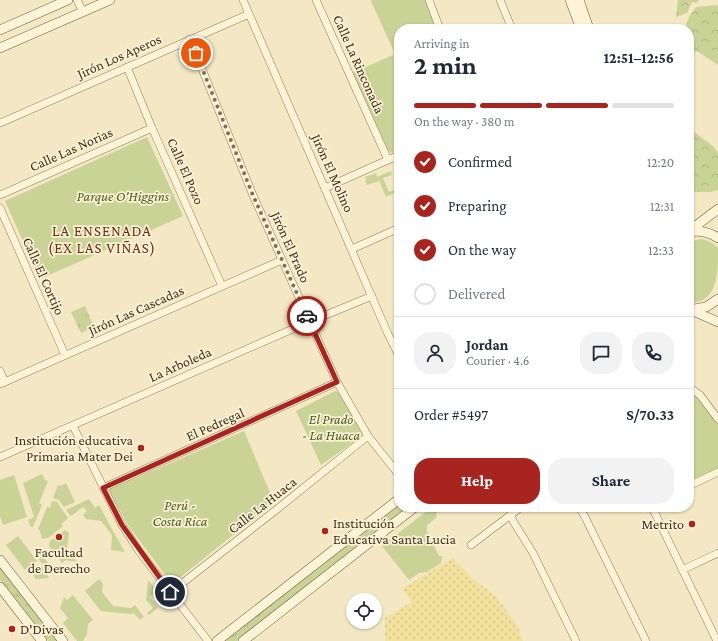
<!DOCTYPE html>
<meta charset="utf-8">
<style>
:root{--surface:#fff;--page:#f2f2f3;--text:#1f2937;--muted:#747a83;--line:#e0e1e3;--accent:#a8251f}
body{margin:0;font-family:"Crimson Pro",serif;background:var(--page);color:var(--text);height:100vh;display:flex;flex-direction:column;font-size:15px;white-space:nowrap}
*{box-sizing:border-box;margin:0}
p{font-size:13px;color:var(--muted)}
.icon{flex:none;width:22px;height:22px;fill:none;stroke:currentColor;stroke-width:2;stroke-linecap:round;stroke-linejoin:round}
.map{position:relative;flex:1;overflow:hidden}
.sheet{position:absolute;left:394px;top:24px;width:300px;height:488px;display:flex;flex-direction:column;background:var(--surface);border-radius:16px;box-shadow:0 1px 3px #0004}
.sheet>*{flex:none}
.fabs{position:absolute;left:346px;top:593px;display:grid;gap:8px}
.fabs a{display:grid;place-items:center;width:36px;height:36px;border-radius:50%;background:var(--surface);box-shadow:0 1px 3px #0004;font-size:20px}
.pin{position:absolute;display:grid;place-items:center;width:34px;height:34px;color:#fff;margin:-17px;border:2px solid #fff;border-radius:50%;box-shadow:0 1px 4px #0007}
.courier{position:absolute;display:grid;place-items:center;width:40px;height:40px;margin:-20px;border:3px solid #a8251f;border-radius:50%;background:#fff;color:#222;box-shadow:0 1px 5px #0007}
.head em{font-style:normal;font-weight:700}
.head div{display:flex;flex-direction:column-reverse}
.head{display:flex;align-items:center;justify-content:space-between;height:68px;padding:0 20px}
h1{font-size:26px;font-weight:700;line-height:30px}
.bar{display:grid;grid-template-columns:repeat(4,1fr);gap:6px 4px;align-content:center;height:48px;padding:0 20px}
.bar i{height:5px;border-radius:3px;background:var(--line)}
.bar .active{background:var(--accent)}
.bar p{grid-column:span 4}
.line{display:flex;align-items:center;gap:10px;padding:0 20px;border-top:1px solid var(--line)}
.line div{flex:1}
.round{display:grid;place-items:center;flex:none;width:42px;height:42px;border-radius:16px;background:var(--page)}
ol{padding:0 20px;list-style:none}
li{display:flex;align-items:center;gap:12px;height:44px}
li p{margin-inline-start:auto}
li .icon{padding:4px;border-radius:50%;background:var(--accent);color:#fff;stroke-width:4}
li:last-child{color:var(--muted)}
li i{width:22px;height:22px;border:2px solid var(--line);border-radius:50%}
.button{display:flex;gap:8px;margin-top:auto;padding:8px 20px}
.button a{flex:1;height:46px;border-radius:16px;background:var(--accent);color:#fff;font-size:16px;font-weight:700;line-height:46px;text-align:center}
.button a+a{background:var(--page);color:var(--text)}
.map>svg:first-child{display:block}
.grass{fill:url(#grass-tufts)}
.forest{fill:url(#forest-crowns)}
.sand{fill:url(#sand-dots)}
.green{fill:#c9d395}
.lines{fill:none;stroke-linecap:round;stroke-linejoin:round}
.street-casing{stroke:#917957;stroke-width:8}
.secondary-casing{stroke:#73593a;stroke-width:10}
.street{stroke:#fdf4d8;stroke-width:7}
.secondary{stroke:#fdf4d8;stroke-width:9}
.done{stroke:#7e7057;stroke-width:4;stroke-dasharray:0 7.2}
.route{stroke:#a8251f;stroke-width:5}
.poi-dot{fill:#a8251f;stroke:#faf1d4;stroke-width:1.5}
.labels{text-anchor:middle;stroke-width:3.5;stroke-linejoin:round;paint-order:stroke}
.street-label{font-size:14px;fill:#3f2f1d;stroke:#faf1d4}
.park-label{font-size:14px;font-style:italic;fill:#4b5e21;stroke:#faf1d4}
.poi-label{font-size:14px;fill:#3f2f1d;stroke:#faf1d4;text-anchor:end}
.neighbourhood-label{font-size:15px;letter-spacing:1px;fill:#712e17;stroke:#faf1d4}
</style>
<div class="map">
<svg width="718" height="641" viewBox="0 0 718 641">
<defs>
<pattern id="grass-tufts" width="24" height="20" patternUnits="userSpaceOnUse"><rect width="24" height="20" fill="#c9d395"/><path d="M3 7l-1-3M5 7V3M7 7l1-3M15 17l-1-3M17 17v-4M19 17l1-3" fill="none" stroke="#aeb580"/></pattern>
<pattern id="forest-crowns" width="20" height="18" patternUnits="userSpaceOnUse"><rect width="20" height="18" fill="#c9d395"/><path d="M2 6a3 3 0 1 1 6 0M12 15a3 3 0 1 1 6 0" fill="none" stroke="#aeb580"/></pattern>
<pattern id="sand-dots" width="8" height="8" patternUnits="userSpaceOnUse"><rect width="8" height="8" fill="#f2e09d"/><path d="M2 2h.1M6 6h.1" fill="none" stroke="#d1c087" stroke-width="1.8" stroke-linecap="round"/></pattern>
</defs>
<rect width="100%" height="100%" fill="#f3e8c3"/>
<g class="grass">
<path d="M85,306L94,327L81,333L71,312Z"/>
<path d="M399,503V507H409L237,641H223Z"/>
<path d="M0,566L59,641H48L0,580Z"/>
</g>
<g class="forest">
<path d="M678,0H699L696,3L692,2L687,13L676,17Z"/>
<path d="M718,5V65L697,51L689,56V29H685L689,17L696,7Z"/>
<path d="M689,128L714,147L718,153V190L710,192H689Z"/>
</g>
<path class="sand" d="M453,558L473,579L495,595L517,625L523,641H385V618L412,602L402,589Z"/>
<g class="green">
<path d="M372,0H425L436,29H399V151C394,153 391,154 388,150L353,73L395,54L371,1Z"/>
<path d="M147,137L183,216L40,279L5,201Z"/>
<path d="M391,171L392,175L383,178L389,192L397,189L398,191L386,197L378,178L379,181L367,185L365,181L367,180L365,177L376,173L377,177Z"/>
<path d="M701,239C708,240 713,243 718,248C718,273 718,303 689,303V242Z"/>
<path d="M335,391L339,393L362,431V436L321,465L296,411Z"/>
<path d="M689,391L694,394L718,424V468L689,481Z"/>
<path d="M244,431L274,502L172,584L128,525L109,490Z"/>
<path d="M42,474L45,480L48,481L39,503L42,505L33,527H31L28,520L34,517L23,483Z"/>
<path d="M14,475L27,517L3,525L0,516V480Z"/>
<path d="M66,483L75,502L64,507L59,500L53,498L58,485L61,486Z"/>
<path d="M89,499L95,508L99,505L114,533L125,552L111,550L112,535L101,521L86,519L83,515L87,511L83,507L71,516L66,510Z"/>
<path d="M52,501L57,502L68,518L61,524L63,526L48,538L42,539L40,531L38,529L47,507L50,508Z"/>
<path d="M432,507H435L437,510L436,518L427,525V532L439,556H442L441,563L427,572L419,573L409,580L382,546Z"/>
<path d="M65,530L69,533L67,548L77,562L66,560L62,563L49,546L50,541Z"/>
<path d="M18,536L37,561L25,570L6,545Z"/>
<path d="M39,552L54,570L47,575L49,578L36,579L33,575L44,566L35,555Z"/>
<path d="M99,579L103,584L102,592L113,606L131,608L135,605L144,617L140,620L134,613L131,614L101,611L85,591Z"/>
<path d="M148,580L157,591L150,597L158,608L149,615L147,613L153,608L146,600Z"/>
<path d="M73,595L93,620L88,624L87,634L83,641H77L63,623L68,618L60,608L64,597L67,600Z"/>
</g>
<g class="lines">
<g class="street-casing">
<g id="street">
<path d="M77,0L83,12"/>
<path d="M243,0L388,334L399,356"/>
<path d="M316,0L388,160"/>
<path d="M429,0L440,29"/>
<path d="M500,0L512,29"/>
<path d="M190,39L252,193L337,382L368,436L399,475"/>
<path d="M127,67L152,128L222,286"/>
<path d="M0,123L249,14"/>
<path d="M325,188L399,155"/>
<path d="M0,195L152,128"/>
<path d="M0,208L65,355"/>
<path d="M352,249L399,228"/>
<path d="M0,371L5,382"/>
<path d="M0,384L282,260"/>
<path d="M689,387L700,395L718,419"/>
<path d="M73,426L122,525L139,551L208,641"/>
<path d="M0,457L304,324L372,296"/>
<path d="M689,486L718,472"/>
<path d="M103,488L337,382"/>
<path d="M579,507L585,517L646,641"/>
<path d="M652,507L717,641"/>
<path d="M511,515L513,521L533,553L576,641"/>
<path d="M471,545L521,507"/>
<path d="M682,570L718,553"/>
<path d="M171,592L276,510L368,436"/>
</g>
</g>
<g class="secondary-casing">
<g id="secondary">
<path d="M570,0L581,29"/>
<path d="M579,0L589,29"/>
<path d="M0,30L68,0"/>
<path d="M0,48L110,0"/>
<path d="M689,231L718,209"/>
<path d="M689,232C700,230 709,232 718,238"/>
<path d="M689,310L706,307L718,299"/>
<path d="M693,311L718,322"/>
<path d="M0,560L63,641"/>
<path d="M0,587L42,641"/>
<path d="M217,641L399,499"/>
<path d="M243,641L415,507"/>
</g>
</g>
<use href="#street" class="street"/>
<use href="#secondary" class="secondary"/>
</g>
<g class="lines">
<path class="done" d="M196,53L252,193L307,316"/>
<path class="route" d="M170,592L122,525L103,488L337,382L307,316"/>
</g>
<g class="poi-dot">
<circle cx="141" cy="448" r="4"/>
<circle cx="692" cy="524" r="4"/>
<circle cx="325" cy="531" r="4"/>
<circle cx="59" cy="537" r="4"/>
<circle cx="12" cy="629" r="4"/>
</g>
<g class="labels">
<g class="street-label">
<text transform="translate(119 56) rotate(-24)" y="5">Jirón Los Aperos</text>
<text transform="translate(359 64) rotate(66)" y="5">Calle La Rinconada</text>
<text transform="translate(71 149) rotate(-24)" y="5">Calle Las Norias</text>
<text transform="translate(186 171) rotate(66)" y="5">Calle El Pozo</text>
<text transform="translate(333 173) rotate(66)" y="5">Jirón El Molino</text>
<text transform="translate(291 247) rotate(66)" y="5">Jirón El Prado</text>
<text transform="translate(44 276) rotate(66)" y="5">Calle El Cortijo</text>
<text transform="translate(136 310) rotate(-24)" y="5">Jirón Las Cascadas</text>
<text transform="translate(180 364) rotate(-24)" y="5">La Arboleda</text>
<text transform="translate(215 424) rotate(-24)" y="5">El Pedregal</text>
<text transform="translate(262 505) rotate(-38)" y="5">Calle La Huaca</text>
</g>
<g class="park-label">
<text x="123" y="201">Parque O'Higgins</text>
<text x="331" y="424">El Prado<tspan x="331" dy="16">- La Huaca</tspan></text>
<text x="180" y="510">Perú -<tspan x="180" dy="16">Costa Rica</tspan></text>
</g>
<g class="poi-label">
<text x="133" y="445">Institución educativa<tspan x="133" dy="16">Primaria Mater Dei</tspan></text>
<text x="333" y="528" text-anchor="start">Institución<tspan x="333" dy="16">Educativa Santa Lucia</tspan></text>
<text x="684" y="529">Metrito</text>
<text x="59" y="557" text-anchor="middle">Facultad<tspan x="59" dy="16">de Derecho</tspan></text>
<text x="20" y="634" text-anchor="start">D'Divas</text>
</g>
<g class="neighbourhood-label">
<text x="102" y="236">LA ENSENADA<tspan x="102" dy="17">(EX LAS VIÑAS)</tspan></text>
</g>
</g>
</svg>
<div class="fabs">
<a><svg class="icon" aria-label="locate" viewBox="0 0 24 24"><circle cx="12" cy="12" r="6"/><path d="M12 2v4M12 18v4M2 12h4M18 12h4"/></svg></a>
</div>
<div class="pin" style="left:196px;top:53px;background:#ea580c"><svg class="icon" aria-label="bag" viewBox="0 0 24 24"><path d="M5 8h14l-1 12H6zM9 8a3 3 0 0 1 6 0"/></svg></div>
<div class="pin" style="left:170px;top:592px;background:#1f2937"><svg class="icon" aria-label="home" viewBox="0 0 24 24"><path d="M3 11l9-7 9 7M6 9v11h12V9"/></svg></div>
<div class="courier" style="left:307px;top:316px"><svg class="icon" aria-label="car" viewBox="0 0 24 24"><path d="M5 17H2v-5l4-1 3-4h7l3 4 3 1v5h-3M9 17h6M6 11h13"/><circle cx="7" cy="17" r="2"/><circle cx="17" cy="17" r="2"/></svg></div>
<section class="sheet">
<div class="head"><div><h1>2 min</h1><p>Arriving in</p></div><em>12:51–12:56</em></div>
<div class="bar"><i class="active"></i><i class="active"></i><i class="active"></i><i></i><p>On the way · 380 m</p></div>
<ol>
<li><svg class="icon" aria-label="check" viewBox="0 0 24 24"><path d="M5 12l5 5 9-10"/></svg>Confirmed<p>12:20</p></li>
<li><svg class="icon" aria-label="check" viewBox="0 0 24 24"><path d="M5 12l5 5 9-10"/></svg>Preparing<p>12:31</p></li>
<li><svg class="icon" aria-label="check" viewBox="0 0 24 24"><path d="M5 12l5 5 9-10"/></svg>On the way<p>12:33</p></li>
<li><i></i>Delivered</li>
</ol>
<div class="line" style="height:72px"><a class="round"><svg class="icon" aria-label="person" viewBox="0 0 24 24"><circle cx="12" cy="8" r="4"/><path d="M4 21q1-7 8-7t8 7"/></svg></a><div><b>Jordan</b><p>Courier · 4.6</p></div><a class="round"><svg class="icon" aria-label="chat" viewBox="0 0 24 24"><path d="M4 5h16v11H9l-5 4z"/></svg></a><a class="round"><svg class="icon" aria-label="phone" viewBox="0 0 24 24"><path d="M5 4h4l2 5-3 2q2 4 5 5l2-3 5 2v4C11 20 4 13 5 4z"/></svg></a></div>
<div class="line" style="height:52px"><div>Order #5497</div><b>S/70.33</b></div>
<div class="button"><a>Help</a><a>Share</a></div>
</section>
</div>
